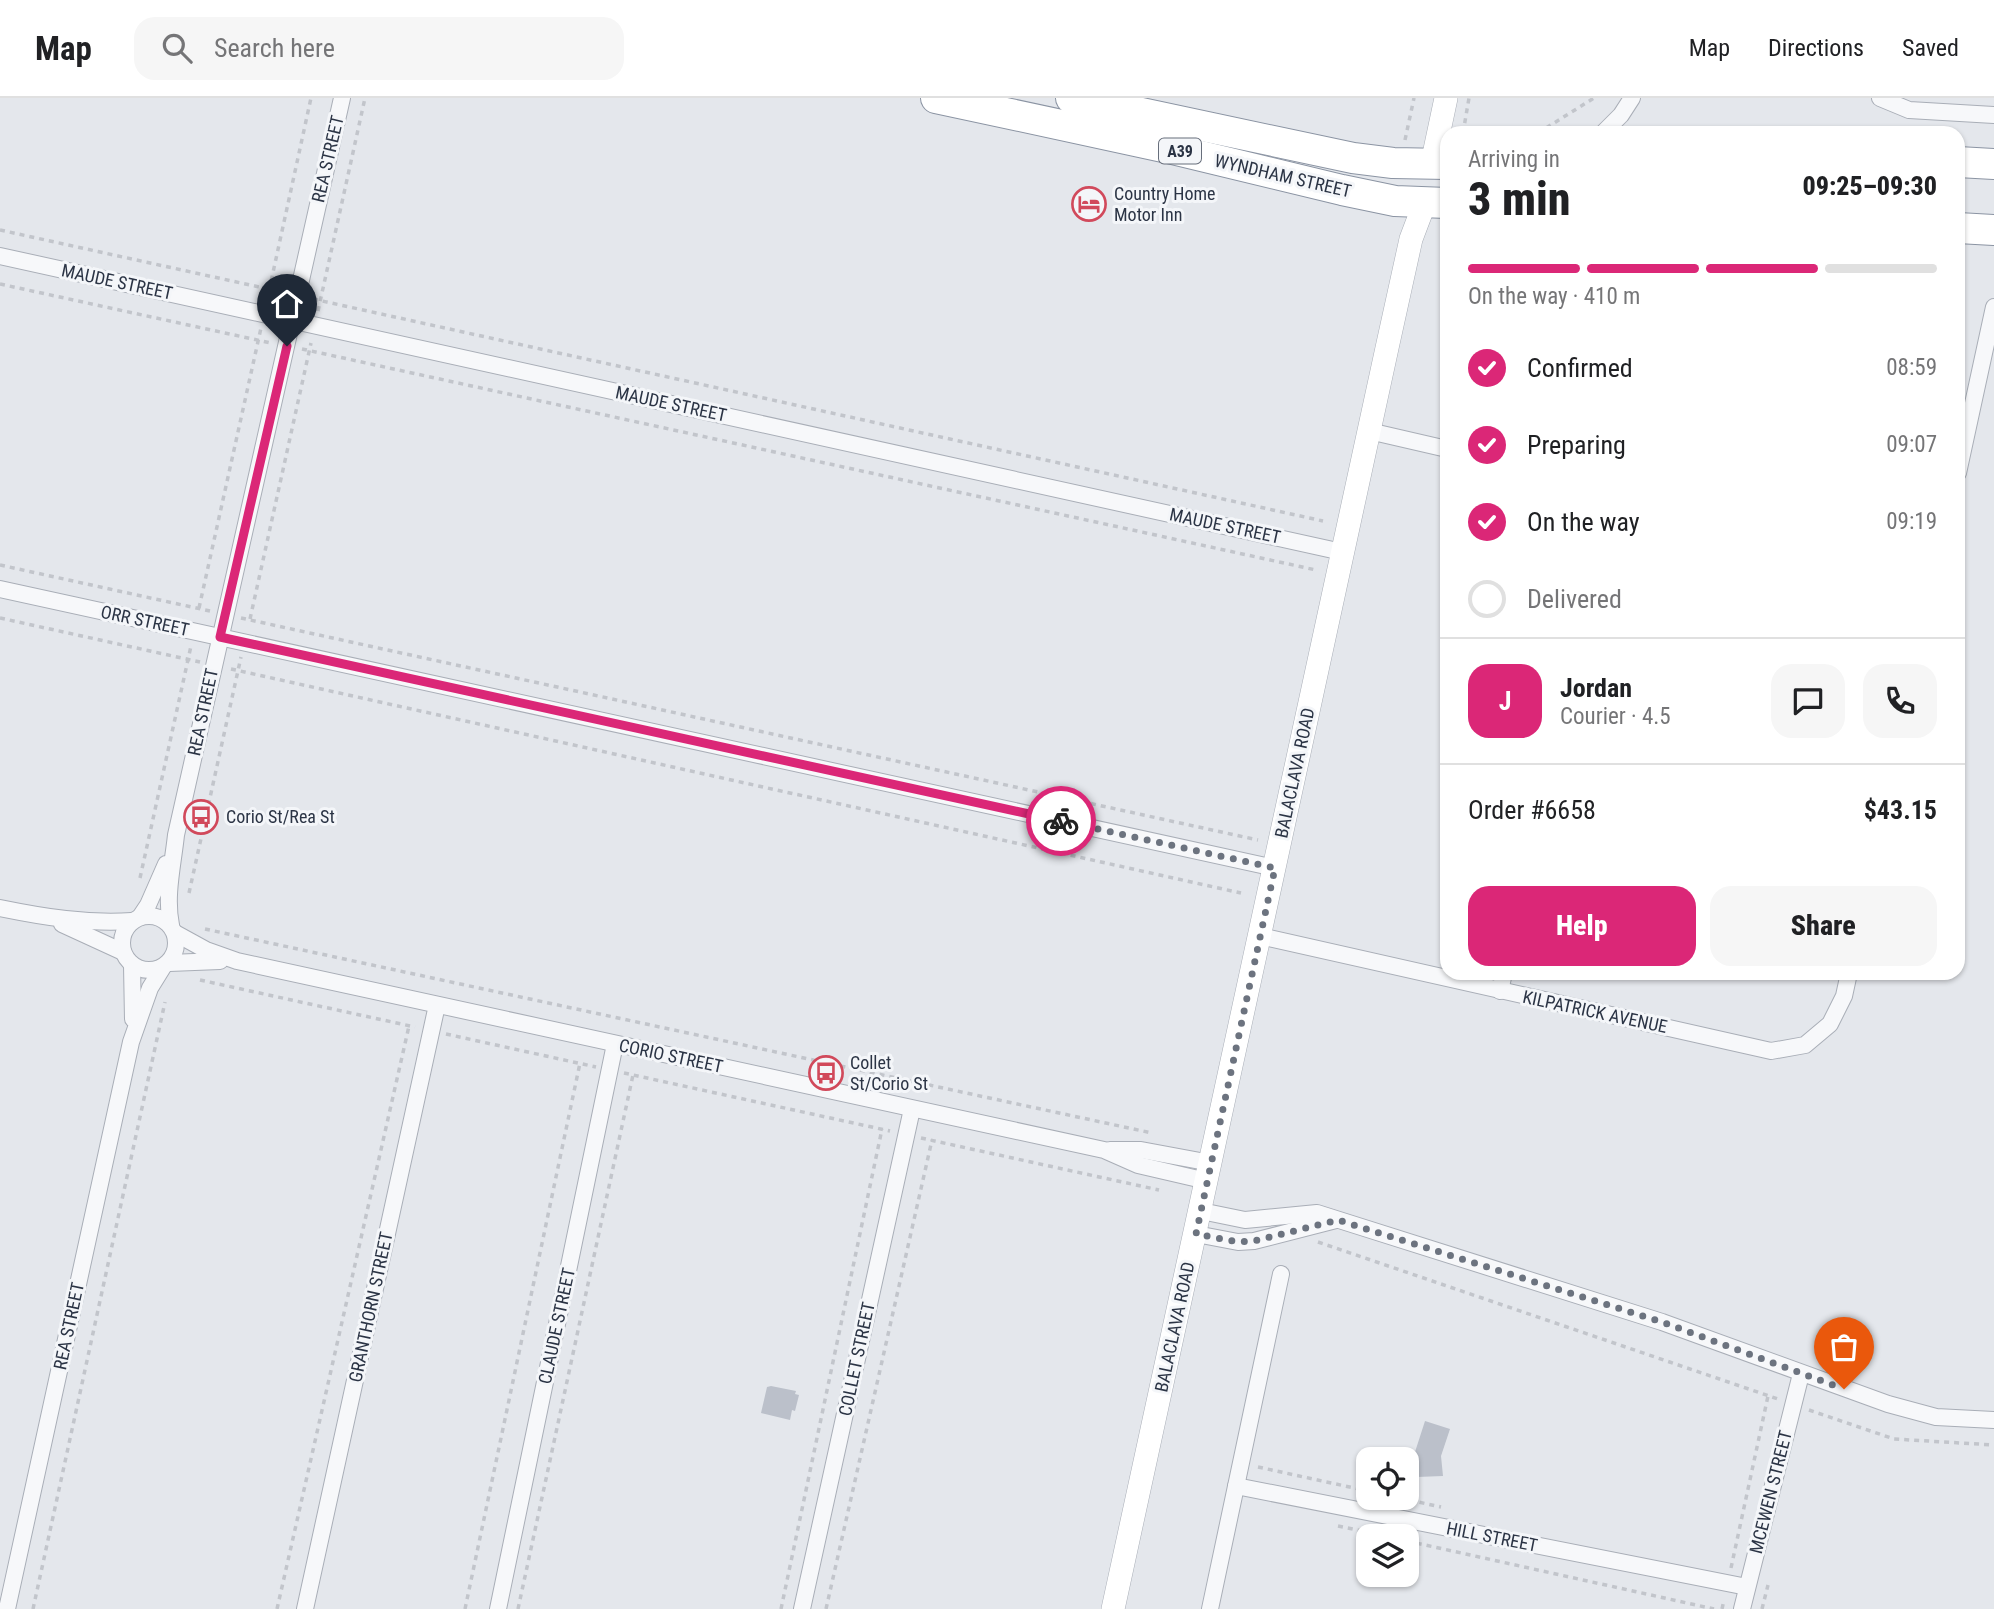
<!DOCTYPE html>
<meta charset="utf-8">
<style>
:root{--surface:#fff;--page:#f6f6f6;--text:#202124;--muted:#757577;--line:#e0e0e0;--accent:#db2777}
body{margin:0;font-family:"Roboto Condensed",sans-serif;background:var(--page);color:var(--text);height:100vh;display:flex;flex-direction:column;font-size:26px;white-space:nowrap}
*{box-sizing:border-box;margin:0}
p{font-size:23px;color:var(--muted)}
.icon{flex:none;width:38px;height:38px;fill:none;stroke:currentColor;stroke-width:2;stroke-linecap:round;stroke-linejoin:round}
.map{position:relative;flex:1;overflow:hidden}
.drawer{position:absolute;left:1440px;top:28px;width:525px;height:854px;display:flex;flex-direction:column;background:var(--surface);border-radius:21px;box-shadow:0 2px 5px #0004}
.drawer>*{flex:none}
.buttons{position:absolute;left:1356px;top:1349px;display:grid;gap:14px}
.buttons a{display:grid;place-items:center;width:63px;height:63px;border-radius:14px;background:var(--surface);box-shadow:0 2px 5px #0004;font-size:35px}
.pin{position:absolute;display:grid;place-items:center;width:60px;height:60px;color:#fff;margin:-72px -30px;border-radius:50% 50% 50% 0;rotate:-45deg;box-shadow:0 0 7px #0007}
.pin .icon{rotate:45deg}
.courier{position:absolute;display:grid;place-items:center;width:70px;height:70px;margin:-35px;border:5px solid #db2777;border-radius:50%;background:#fff;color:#222;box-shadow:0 2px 9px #0007}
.overview em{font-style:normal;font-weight:800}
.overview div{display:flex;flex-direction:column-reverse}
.overview{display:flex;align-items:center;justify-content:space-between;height:119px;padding:0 28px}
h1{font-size:46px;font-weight:800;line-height:52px}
.bar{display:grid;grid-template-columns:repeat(4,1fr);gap:10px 7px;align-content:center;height:84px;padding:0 28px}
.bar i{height:9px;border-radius:5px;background:var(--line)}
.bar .active{background:var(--accent)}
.bar p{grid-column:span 4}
.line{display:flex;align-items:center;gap:18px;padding:0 28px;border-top:2px solid var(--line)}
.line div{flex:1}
.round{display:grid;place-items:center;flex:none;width:74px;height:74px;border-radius:21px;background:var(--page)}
ol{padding:0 28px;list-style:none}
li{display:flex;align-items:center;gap:21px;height:77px}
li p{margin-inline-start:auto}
li .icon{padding:7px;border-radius:50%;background:var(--accent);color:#fff;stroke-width:4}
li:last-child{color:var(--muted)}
li i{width:38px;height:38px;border:4px solid var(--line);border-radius:50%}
.primary-button{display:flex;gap:14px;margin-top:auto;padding:14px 28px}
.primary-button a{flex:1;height:80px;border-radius:21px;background:var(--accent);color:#fff;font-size:28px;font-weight:800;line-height:80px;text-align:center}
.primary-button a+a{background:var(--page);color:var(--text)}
header{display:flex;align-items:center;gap:42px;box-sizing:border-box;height:98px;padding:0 35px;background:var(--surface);border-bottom:2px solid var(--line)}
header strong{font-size:33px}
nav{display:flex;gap:38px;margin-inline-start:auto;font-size:24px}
.search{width:490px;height:63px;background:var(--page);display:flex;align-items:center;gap:18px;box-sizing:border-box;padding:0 24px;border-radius:21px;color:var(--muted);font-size:26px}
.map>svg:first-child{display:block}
.building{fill:#bbc0ca}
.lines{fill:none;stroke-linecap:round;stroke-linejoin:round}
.street-casing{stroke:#a9aeb7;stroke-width:18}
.secondary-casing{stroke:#a9aeb7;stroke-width:24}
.highway-casing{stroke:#8b94a3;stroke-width:32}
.path{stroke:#c2c5cb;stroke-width:3.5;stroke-dasharray:5 5;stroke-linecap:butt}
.street{stroke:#f7f8fa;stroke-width:16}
.secondary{stroke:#fff;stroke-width:23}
.highway{stroke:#fff;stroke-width:30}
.done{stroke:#6c737f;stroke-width:7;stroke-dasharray:0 12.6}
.route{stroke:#db2777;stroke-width:9}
.labels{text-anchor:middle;stroke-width:6;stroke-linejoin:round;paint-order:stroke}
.shield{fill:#f4f6f9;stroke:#676e7b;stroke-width:2}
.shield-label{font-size:16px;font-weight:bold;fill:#2b3445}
.street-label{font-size:18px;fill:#2b3445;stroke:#f4f6f9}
.poi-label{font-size:18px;fill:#2b3445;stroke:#f4f6f9;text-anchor:start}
</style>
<header>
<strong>Map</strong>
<div class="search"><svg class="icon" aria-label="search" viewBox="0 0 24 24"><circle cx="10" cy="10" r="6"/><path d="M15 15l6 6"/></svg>Search here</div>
<nav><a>Map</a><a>Directions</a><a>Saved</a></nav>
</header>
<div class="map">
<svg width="1994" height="1511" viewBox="0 0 1994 1511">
<rect width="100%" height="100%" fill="#e4e7ec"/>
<g class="building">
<path d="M771,1288L796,1293L795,1296L799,1297L795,1313L792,1312L790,1322L761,1315L767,1289Z"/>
<path d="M1425,1323L1450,1331L1441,1358L1443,1378L1417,1379L1415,1354Z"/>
</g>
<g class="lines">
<g class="street-casing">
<g id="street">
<path d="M1880,0L1909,12L1994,17"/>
<path d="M1603,35L1621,17L1632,0"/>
<path d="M0,158L1342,454"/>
<path d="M1369,333L1447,351"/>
<path d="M1958,375L1994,209"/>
<path d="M0,491L1275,770"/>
<path d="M0,810C44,819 87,826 132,823"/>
<circle cx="149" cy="845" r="27"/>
<path d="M140,819L148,807L166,766"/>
<path d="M62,826L123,854"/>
<path d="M171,827C165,798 173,766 176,737L342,0"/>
<path d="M175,835L206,852L237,863L1104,1052L1138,1067L1207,1083"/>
<path d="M1260,838L1771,953L1805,947L1830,926L1844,898L1849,875"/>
<path d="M169,865L220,863"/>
<path d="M132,867L133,921"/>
<path d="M1500,893L1504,875"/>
<path d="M1110,1052H1141L1211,1065"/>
<path d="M1201,1113L1245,1122L1317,1115L1662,1224L1888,1306L1936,1319L1994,1322"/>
<path d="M1196,1136L1238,1144L1254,1143L1336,1122"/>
<path d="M1236,1388L1747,1489"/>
<path d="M7,1511L131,944L150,890L163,869"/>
<path d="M305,1511L437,907"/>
<path d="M498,1511L615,946"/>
<path d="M802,1511L912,1011"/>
<path d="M1210,1511L1281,1176"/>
<path d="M1742,1511L1801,1276"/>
</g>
</g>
<g class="secondary-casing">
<g id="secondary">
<path d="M1432,66L1446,0"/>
<path d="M1113,1511L1387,250L1411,141L1425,104"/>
</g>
</g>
<g class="highway-casing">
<g id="highway">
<path d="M936,0L1168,50L1342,92L1395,103L1447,105"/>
<path d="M1071,0L1353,60L1393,65L1447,66"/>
<path d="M1958,64L1994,66"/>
<path d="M1958,130L1994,132"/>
</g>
</g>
<g class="path">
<path d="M1463,35L1469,0"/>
<path d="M1538,35L1594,0"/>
<path d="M1405,42L1414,0"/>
<path d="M0,132L282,194"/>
<path d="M0,186L271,245"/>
<path d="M313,201L1323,423"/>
<path d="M267,202L311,0"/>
<path d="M318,213L365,0"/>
<path d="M302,251L1316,472"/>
<path d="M0,467L210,513"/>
<path d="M199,510L261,230"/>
<path d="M0,520L200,564"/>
<path d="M241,520L1258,742"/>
<path d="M250,521L311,245"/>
<path d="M231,571L1241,795"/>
<path d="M140,780L191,548"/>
<path d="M189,795L241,559"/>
<path d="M205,831L1152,1035"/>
<path d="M200,882L415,929"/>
<path d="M446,936L596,969"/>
<path d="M624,975L890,1033"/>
<path d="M921,1040L1159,1092"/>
<path d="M1318,1144L1778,1301"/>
<path d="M1809,1312L1894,1341L1994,1347"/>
<path d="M1258,1369L1368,1393"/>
<path d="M1400,1400L1441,1409"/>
<path d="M1338,1428L1387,1438"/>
<path d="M1407,1443L1714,1511"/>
<path d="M1731,1470L1768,1298"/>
<path d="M33,1511L165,904"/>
<path d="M277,1511L409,928"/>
<path d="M465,1511L580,965"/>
<path d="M518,1511L633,977"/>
<path d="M781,1511L882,1031"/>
<path d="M826,1511L932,1042"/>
<path d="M1722,1511L1724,1502"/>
<path d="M1762,1511L1768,1487"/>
</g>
<use href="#street" class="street"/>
<use href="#secondary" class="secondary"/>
<use href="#highway" class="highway"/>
</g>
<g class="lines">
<path class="done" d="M1061,723L1275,770L1196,1136L1238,1144L1254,1143L1338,1122L1662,1224L1844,1291"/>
<path class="route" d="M287,248L220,539L1061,723"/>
</g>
<defs>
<g id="hotel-ring" transform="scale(1.75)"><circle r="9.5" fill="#f4f6f9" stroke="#d1495b" stroke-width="1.5"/><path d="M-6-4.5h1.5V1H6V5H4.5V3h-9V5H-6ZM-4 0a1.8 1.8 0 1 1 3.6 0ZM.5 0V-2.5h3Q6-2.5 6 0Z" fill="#d1495b"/></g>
<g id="bus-ring" transform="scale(1.75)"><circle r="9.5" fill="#f4f6f9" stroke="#d1495b" stroke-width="1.5"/><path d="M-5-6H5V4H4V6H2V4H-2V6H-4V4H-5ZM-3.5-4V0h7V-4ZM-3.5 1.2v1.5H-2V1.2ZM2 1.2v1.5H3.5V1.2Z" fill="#d1495b"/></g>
</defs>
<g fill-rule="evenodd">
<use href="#hotel-ring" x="1089" y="106"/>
<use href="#bus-ring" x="201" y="719"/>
<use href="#bus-ring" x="826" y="975"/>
</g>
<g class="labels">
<rect class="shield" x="1159" y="40.5" width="42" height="25" rx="5"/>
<g class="shield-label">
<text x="1180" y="59">A39</text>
</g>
<g class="street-label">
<text transform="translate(328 61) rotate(-77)" y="6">REA STREET</text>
<text transform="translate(1283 78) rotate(13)" y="6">WYNDHAM STREET</text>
<text transform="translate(117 184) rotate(12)" y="6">MAUDE STREET</text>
<text transform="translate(671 306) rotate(12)" y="6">MAUDE STREET</text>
<text transform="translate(1225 428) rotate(12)" y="6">MAUDE STREET</text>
<text transform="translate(145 523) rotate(12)" y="6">ORR STREET</text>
<text transform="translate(203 614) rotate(-78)" y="6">REA STREET</text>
<text transform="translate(1295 675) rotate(-78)" y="6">BALACLAVA ROAD</text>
<text transform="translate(1595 914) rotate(12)" y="6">KILPATRICK AVENUE</text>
<text transform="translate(671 958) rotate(12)" y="6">CORIO STREET</text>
<text transform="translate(371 1209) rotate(-78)" y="6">GRANTHORN STREET</text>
<text transform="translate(69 1228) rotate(-78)" y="6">REA STREET</text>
<text transform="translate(557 1228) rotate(-78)" y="6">CLAUDE STREET</text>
<text transform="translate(1175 1229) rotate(-78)" y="6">BALACLAVA ROAD</text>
<text transform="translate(857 1261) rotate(-78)" y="6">COLLET STREET</text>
<text transform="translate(1771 1394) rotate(-76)" y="6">MCEWEN STREET</text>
<text transform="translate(1492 1439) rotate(11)" y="6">HILL STREET</text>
</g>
<g class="poi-label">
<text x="1114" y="102">Country Home<tspan x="1114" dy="21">Motor Inn</tspan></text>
<text x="226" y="725">Corio St/Rea St</text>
<text x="850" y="971">Collet<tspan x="850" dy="21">St/Corio St</tspan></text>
</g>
</g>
</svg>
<div class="buttons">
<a><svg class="icon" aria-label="locate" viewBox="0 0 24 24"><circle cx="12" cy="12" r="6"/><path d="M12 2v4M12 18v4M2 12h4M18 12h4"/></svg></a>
<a><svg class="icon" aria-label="layers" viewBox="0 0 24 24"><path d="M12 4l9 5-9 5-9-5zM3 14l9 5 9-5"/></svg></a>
</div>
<div class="pin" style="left:1844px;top:1291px;background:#ea580c"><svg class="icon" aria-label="bag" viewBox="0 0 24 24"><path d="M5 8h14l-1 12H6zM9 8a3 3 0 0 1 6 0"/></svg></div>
<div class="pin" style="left:287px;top:248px;background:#1f2937"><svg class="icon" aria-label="home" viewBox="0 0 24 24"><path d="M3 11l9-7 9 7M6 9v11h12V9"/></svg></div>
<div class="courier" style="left:1061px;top:723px"><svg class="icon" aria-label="bike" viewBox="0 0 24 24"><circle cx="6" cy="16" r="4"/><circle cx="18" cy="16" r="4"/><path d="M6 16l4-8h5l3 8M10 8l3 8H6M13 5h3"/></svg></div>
<section class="drawer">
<div class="overview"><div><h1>3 min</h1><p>Arriving in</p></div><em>09:25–09:30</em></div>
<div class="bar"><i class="active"></i><i class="active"></i><i class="active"></i><i></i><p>On the way · 410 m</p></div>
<ol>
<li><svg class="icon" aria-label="check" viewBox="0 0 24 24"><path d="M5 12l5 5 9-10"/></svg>Confirmed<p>08:59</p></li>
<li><svg class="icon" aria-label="check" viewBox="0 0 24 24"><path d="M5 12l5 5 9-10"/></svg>Preparing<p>09:07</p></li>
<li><svg class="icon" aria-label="check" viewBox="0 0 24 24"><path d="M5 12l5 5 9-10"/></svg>On the way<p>09:19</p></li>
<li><i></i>Delivered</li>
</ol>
<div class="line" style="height:126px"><b class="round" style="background:var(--accent);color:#fff">J</b><div><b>Jordan</b><p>Courier · 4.5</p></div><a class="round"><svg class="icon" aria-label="chat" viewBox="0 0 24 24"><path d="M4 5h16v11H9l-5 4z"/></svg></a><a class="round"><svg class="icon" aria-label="phone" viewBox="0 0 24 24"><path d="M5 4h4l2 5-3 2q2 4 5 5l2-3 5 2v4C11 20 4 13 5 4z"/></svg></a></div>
<div class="line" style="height:91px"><div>Order #6658</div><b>$43.15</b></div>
<div class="primary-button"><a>Help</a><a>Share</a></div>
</section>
</div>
